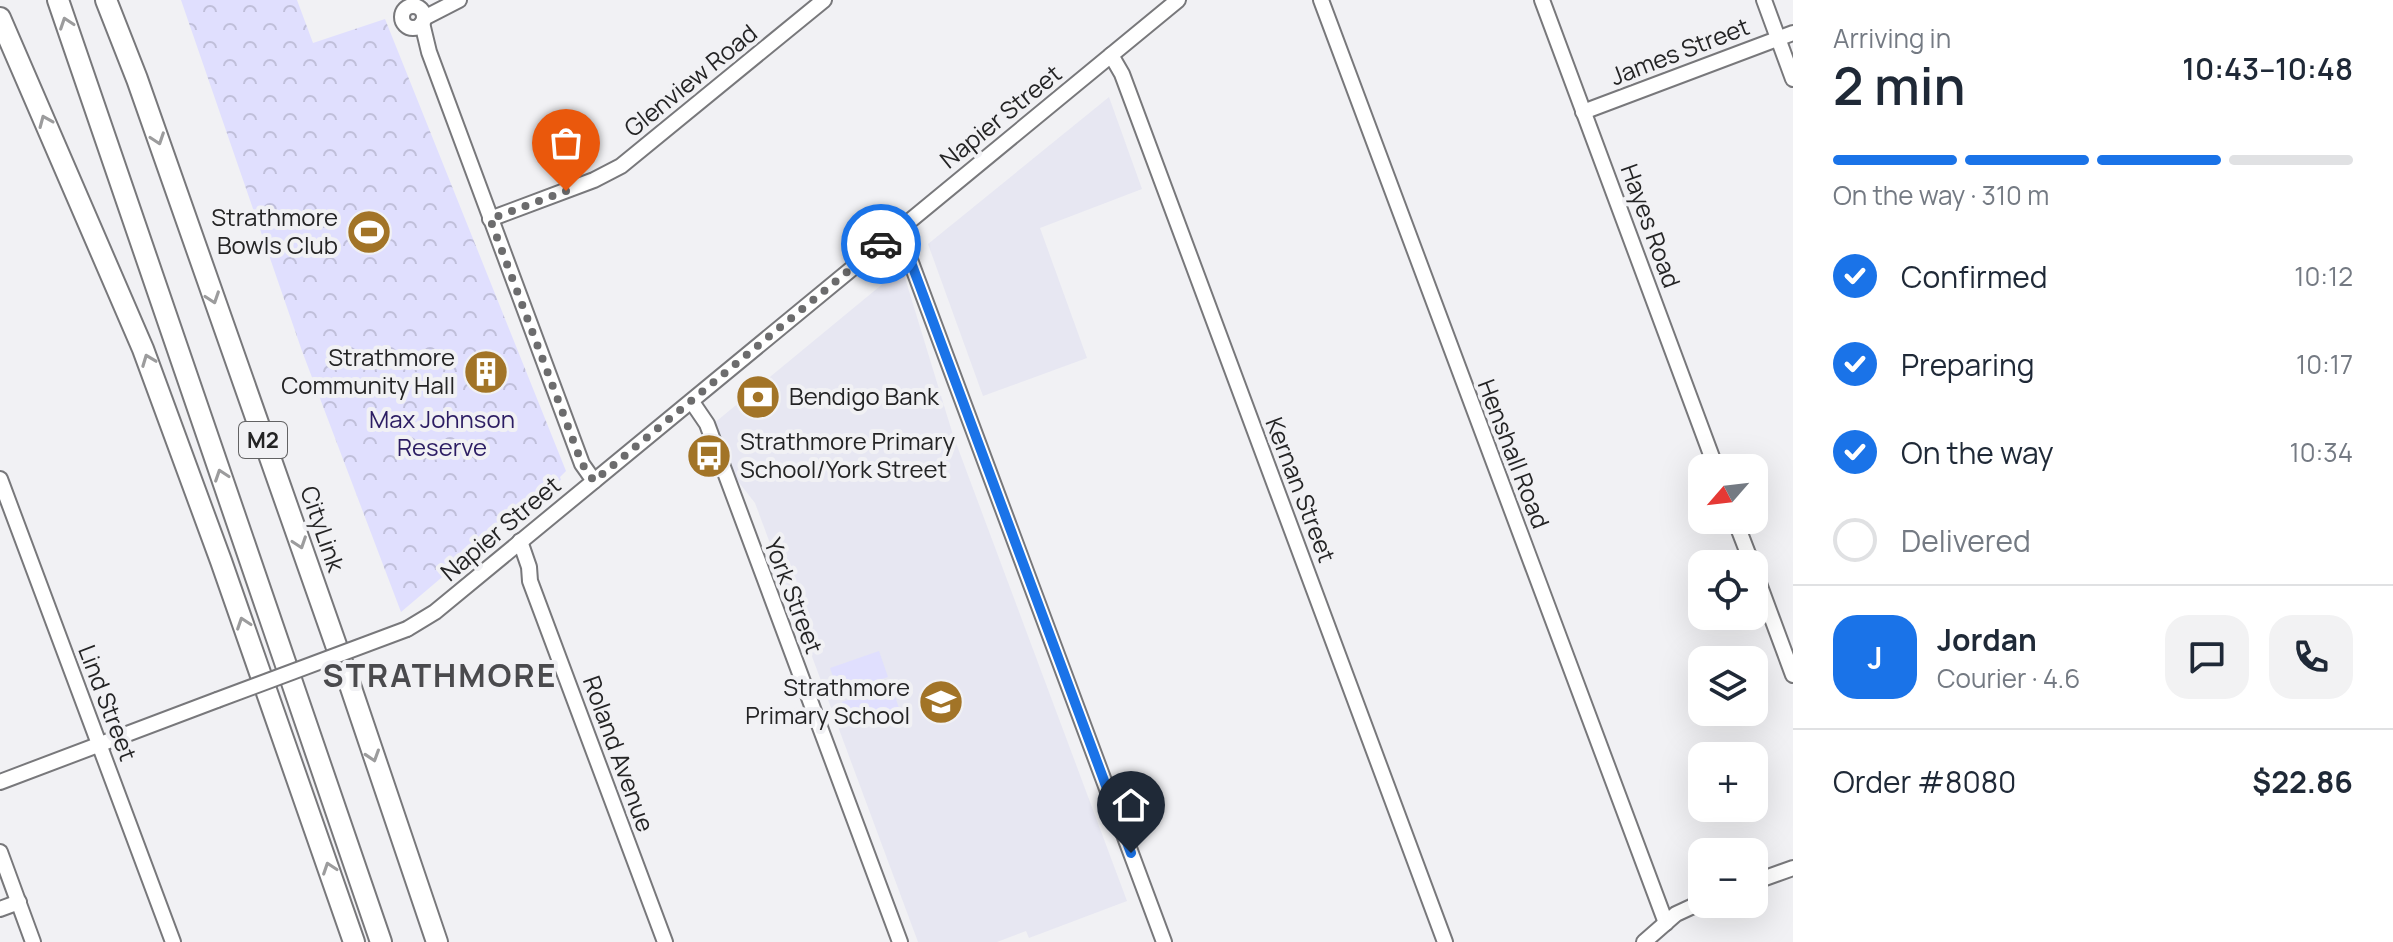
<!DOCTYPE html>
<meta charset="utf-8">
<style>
:root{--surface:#fff;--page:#f2f2f3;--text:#1f2937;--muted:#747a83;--line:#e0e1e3;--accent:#1a73e8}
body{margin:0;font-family:Manrope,sans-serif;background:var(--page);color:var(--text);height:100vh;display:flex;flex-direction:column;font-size:30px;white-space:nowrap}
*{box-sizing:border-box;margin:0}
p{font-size:26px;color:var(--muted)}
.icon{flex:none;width:44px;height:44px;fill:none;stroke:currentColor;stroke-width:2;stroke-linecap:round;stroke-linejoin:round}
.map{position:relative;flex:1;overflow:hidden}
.panel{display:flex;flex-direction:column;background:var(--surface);width:600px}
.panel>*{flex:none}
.needle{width:52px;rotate:242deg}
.fabs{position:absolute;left:1688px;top:454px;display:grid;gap:16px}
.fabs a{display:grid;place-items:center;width:80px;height:80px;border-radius:16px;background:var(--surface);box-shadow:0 8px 32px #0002;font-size:40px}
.pin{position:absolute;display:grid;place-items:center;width:68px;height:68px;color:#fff;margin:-82px -34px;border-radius:50% 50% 50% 0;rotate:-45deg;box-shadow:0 0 8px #0007}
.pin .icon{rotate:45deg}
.courier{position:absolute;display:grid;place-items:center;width:80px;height:80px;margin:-40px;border:6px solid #1a73e8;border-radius:50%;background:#fff;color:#222;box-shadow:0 2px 10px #0007}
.overview em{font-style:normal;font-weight:600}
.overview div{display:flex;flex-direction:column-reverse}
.overview{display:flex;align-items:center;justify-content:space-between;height:136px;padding:0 40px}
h1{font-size:52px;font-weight:600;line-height:60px}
.bar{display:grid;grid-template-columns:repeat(4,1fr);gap:12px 8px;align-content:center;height:96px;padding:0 40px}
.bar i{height:10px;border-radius:6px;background:var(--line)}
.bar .on{background:var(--accent)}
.bar p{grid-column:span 4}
.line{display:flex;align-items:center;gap:20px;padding:0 40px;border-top:2px solid var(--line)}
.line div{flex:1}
.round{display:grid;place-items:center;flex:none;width:84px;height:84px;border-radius:24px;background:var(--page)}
ol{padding:0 40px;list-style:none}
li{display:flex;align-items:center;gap:24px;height:88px}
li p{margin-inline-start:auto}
li .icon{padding:8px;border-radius:50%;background:var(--accent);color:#fff;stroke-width:4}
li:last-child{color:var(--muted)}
li i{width:44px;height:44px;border:4px solid var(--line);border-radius:50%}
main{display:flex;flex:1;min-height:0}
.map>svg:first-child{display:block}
.built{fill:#e7e7f2}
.green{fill:#e0dffe}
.park{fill:url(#park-crowns)}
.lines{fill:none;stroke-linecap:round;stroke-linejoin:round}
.minor-casing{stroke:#78787b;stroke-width:18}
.highway-casing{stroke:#78787b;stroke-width:24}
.minor{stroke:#fff;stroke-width:14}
.highway{stroke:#fff;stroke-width:20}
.minor-bridge-casing{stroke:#78787b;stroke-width:18;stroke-linecap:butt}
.minor-bridge{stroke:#fff;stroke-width:14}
.oneway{stroke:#9c9c9d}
.done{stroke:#6c6c6d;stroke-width:8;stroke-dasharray:0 14.4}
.route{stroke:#1a73e8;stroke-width:10}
.labels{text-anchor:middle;stroke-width:8;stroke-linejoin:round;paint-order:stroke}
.shield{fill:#f1f1f4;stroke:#626263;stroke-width:2}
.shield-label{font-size:22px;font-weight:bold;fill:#242425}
.street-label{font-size:24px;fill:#242425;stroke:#f1f1f4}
.poi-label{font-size:24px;fill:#242425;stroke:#f1f1f4;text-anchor:end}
.park-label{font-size:24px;fill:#2c1d63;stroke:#f1f1f4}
.district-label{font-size:32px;font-weight:bold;letter-spacing:2px;fill:#4a4a4d;stroke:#f1f1f4}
</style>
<main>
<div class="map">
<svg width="1793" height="942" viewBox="0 0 1793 942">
<defs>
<pattern id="park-crowns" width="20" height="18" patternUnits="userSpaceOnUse" patternTransform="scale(2)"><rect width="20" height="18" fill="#e0dffe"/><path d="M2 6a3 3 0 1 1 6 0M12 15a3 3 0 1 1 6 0" fill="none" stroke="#c0bfda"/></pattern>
</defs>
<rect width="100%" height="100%" fill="#f1f1f4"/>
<g class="built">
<path d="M1109,97L1142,189L1040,228L1087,358L983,396L928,244Z"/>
<path d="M902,268L953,435L1127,901L1029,938L1026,931L997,942H918L755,503L701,434Z"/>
</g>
<g class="green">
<path d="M879,651L888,677L839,695L830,668Z"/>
<path d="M891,685L900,711L851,728L842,702Z"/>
</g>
<path class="park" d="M181,0H297L313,43L385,19L566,471L560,477L561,480L553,483L401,612L302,351Z"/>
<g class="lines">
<g class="minor-casing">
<g id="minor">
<path d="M1321,0L1666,923"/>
<path d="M1542,0L1716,468"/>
<path d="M1764,0L1793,79"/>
<circle cx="413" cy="17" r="11"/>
<path d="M424,18L459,0"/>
<path d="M422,23L429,52L582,464L594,481"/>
<path d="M1111,55L1122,74L1445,942"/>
<path d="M1583,112L1793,33"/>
<path d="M490,219L594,180L621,166L824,0"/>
<path d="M895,232L909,257L1164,942"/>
<path d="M692,402L707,424L900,942"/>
<path d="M0,479L173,942"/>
<path d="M1735,520L1752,564"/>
<path d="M520,541L529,567L530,581L665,942"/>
<path d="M1754,570L1793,675"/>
<path d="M407,629L435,612L1178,0"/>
<path d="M0,782L217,700"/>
<path d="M0,852L33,942"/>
<path d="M1754,882L1793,868"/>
<path d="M0,909L19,902"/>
<path d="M1644,942L1676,914L1702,902"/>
</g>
</g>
<g class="highway-casing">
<g id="highway">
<path d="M58,0L381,942"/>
<path d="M106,0L137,79L349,682L437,942"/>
<path d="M0,18L143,349L221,561L354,942"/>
</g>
</g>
<use href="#minor" class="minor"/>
<use href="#highway" class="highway"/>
<g class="minor-bridge-casing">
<path id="minor-bridge" d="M217,700L407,629"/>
</g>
<use href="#minor-bridge" class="minor-bridge"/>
</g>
<defs><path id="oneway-chevron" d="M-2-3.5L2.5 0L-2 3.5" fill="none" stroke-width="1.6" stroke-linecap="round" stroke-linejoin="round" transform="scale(2)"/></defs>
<g class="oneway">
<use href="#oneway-chevron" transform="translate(66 23) rotate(-109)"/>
<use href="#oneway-chevron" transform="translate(45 121) rotate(-113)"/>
<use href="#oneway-chevron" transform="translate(158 139) rotate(71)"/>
<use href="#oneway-chevron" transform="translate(213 298) rotate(71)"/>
<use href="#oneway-chevron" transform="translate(148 360) rotate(-111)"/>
<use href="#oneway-chevron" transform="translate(221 475) rotate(-109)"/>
<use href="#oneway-chevron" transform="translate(300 543) rotate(71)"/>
<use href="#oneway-chevron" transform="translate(243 623) rotate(-109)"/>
<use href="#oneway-chevron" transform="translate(373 756) rotate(72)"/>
<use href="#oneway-chevron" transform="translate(329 868) rotate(-109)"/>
</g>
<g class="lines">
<path class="done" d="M566,191L490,219L582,464L594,481L881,244"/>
<path class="route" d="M881,244L895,232L909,257L1131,853"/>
</g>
<defs>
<g id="stadium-disc" transform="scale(2.3)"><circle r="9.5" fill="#a27427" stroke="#f1f1f4"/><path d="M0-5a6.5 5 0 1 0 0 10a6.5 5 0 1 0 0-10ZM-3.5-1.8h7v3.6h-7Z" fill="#fff"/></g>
<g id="building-disc" transform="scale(2.3)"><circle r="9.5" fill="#a27427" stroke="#f1f1f4"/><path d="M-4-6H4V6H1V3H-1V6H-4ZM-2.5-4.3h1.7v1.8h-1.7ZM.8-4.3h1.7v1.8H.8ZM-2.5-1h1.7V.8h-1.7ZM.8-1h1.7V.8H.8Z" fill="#fff"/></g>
<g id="bank-disc" transform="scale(2.3)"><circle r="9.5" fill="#a27427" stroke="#f1f1f4"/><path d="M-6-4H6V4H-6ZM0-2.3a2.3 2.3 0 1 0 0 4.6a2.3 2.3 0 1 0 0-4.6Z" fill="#fff"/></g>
<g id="bus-disc" transform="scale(2.3)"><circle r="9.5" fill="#a27427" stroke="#f1f1f4"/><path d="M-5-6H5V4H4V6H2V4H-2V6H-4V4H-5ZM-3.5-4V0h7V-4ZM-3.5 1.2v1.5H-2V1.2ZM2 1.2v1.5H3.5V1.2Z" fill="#fff"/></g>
<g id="school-disc" transform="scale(2.3)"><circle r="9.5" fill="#a27427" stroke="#f1f1f4"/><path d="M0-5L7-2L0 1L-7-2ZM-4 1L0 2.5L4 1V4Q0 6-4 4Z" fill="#fff"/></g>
</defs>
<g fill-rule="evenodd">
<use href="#stadium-disc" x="369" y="232"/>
<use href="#building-disc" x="486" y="372"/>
<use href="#bank-disc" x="758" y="397"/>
<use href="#bus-disc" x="709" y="456"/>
<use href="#school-disc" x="941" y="702"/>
</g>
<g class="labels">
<rect class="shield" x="239" y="422" width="48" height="36" rx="6"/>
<g class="shield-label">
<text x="263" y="448">M2</text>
</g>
<g class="street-label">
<text transform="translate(1680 52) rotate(-21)" y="8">James Street</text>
<text transform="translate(691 81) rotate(-39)" y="8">Glenview Road</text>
<text transform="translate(1001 117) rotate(-39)" y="8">Napier Street</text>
<text transform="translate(1650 226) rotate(70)" y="8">Hayes Road</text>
<text transform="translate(1513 454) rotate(69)" y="8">Henshall Road</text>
<text transform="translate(1300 490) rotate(69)" y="8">Kernan Street</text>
<text transform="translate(322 529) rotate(71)" y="8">CityLink</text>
<text transform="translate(501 529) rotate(-40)" y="8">Napier Street</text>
<text transform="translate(793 596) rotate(69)" y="8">York Street</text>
<text transform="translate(107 703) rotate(69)" y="8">Lind Street</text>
<text transform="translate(618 754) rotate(70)" y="8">Roland Avenue</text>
</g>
<g class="poi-label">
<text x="338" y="226">Strathmore<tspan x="338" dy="28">Bowls Club</tspan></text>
<text x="455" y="366">Strathmore<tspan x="455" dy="28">Community Hall</tspan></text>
<text x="789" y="405" text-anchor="start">Bendigo Bank</text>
<text x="740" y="450" text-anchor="start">Strathmore Primary<tspan x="740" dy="28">School/York Street</tspan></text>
<text x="910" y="696">Strathmore<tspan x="910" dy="28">Primary School</tspan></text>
</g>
<g class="park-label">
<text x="442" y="428">Max Johnson<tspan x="442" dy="28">Reserve</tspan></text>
</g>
<g class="district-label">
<text x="440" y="687">STRATHMORE</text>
</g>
</g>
</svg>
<div class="fabs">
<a><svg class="needle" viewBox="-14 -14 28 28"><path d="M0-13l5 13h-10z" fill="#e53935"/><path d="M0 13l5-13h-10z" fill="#747a83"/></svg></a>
<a><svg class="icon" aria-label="locate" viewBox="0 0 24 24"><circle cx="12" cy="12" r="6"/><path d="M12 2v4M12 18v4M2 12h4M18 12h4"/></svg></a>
<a><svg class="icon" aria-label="layers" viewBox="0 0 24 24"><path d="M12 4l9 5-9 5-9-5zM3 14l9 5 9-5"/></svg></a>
<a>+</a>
<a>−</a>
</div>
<div class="pin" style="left:566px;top:191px;background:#ea580c"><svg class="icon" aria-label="bag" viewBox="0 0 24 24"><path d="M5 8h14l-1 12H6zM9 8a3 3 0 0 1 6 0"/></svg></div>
<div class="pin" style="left:1131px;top:853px;background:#1f2937"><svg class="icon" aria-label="home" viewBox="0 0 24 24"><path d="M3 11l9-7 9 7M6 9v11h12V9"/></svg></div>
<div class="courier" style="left:881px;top:244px"><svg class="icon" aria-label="car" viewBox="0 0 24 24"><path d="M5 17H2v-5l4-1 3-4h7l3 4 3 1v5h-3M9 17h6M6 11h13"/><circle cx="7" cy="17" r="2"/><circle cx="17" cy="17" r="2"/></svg></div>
</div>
<section class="panel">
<div class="overview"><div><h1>2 min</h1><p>Arriving in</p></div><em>10:43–10:48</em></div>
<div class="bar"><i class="on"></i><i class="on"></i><i class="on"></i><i></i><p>On the way · 310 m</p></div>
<ol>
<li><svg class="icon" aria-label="check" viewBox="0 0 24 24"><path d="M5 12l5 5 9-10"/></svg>Confirmed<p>10:12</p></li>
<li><svg class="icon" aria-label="check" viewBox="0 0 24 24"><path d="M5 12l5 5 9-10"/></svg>Preparing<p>10:17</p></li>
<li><svg class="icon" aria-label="check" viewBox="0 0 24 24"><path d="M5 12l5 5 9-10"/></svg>On the way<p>10:34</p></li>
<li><i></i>Delivered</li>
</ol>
<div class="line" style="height:144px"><b class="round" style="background:var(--accent);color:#fff">J</b><div><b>Jordan</b><p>Courier · 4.6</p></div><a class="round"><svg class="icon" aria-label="chat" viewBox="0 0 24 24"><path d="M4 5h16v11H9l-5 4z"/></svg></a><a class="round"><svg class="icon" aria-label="phone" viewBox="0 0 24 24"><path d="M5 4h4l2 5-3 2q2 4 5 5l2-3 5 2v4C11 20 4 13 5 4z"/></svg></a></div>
<div class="line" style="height:104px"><div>Order #8080</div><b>$22.86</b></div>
</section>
</main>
